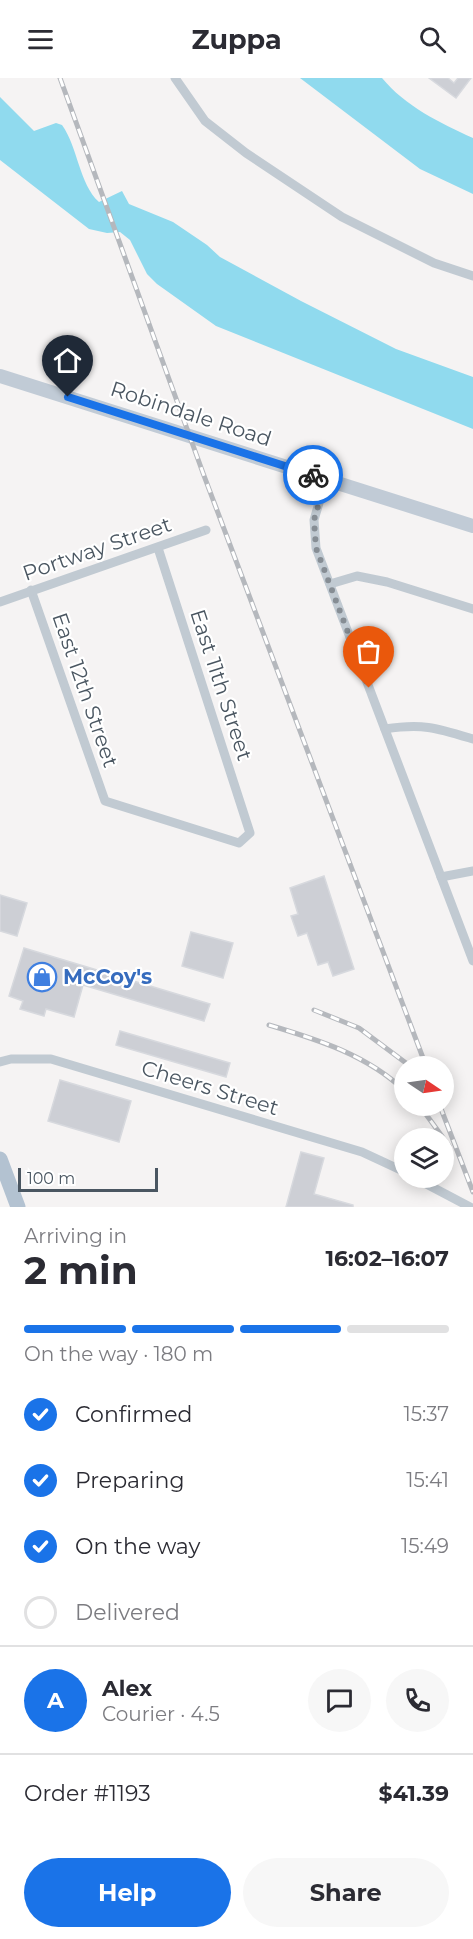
<!DOCTYPE html>
<meta charset="utf-8">
<style>
:root{--surface:#fff;--page:#f7f7f7;--text:#2b2b33;--muted:#7c7c81;--line:#e1e1e2;--accent:#1a73e8}
body{margin:0;font-family:Montserrat,sans-serif;background:var(--page);color:var(--text);height:100vh;display:flex;flex-direction:column;font-size:22px;white-space:nowrap}
*{box-sizing:border-box;margin:0}
p{font-size:20px;color:var(--muted)}
.icon{flex:none;width:33px;height:33px;fill:none;stroke:currentColor;stroke-width:2;stroke-linecap:round;stroke-linejoin:round}
.map{position:relative;height:1129px;overflow:hidden}
.details{display:flex;flex-direction:column;background:var(--surface);flex:1}
.details>*{flex:none}
.needle{width:39px;rotate:103deg}
.buttons{position:absolute;left:394px;top:978px;display:grid;gap:12px}
.buttons a{display:grid;place-items:center;width:60px;height:60px;border-radius:50%;background:var(--surface);box-shadow:0 3px 15px #0003;font-size:30px}
.scale{position:absolute;left:18px;bottom:15px;width:140px;box-sizing:border-box;padding-left:6px;border:3px solid #4a5661;border-top:0;font-size:16px;line-height:21px;white-space:nowrap;color:#4a5661;-webkit-text-stroke:4px #fff;paint-order:stroke}
.pin{position:absolute;display:grid;place-items:center;width:51px;height:51px;color:#fff;margin:-62px -26px;border-radius:50% 50% 50% 0;rotate:-45deg;box-shadow:0 0 6px #0007}
.pin .icon{rotate:45deg}
.courier{position:absolute;display:grid;place-items:center;width:60px;height:60px;margin:-30px;border:4px solid #1a73e8;border-radius:50%;background:#fff;color:#222;box-shadow:0 2px 8px #0007}
.headline em{font-style:normal;font-weight:700}
.headline div{display:flex;flex-direction:column-reverse}
.headline{display:flex;align-items:center;justify-content:space-between;height:102px;padding:0 24px}
h1{font-size:39px;font-weight:700;line-height:45px}
.bar{display:grid;grid-template-columns:repeat(4,1fr);gap:9px 6px;align-content:center;height:72px;padding:0 24px}
.bar i{height:8px;border-radius:4px;background:var(--line)}
.bar .on{background:var(--accent)}
.bar p{grid-column:span 4}
.line{display:flex;align-items:center;gap:15px;padding:0 24px;border-top:2px solid var(--line)}
.line div{flex:1}
.round{display:grid;place-items:center;flex:none;width:63px;height:63px;border-radius:32px;background:var(--page)}
ol{padding:0 24px;list-style:none}
li{display:flex;align-items:center;gap:18px;height:66px}
li p{margin-inline-start:auto}
li .icon{padding:6px;border-radius:50%;background:var(--accent);color:#fff;stroke-width:4}
li:last-child{color:var(--muted)}
li i{width:33px;height:33px;border:3px solid var(--line);border-radius:50%}
.cta{display:flex;gap:12px;margin-top:auto;padding:12px 24px}
.cta a{flex:1;height:69px;border-radius:36px;background:var(--accent);color:#fff;font-size:24px;font-weight:700;line-height:69px;text-align:center}
.cta a+a{background:var(--page);color:var(--text)}
header{display:flex;justify-content:space-between;align-items:center;height:78px;padding:0 24px;background:var(--surface);font-size:27px;font-weight:700}
.map>svg:first-child{display:block}
.water{fill:#90daee}
.building{fill:#cdcfd5;stroke:#d7d9de;stroke-width:1.5}
.lines{fill:none;stroke-linecap:round;stroke-linejoin:round}
.street{stroke:#c1cad2;stroke-width:9}
.secondary{stroke:#c1cbd6;stroke-width:14}
.primary{stroke:#b3c2d1;stroke-width:15}
.rail-casing{stroke:#b5b8bd;stroke-width:5}
.rail{stroke:#fff;stroke-width:3;stroke-dasharray:9;stroke-linecap:butt}
.done{stroke:#868d94;stroke-width:6;stroke-dasharray:0 10.8}
.route{stroke:#1a73e8;stroke-width:8}
.labels{text-anchor:middle;stroke-width:4.5;stroke-linejoin:round;paint-order:stroke}
.street-label{font-size:21px;fill:#4a5661;stroke:#fff}
.shop-label{font-size:21px;font-weight:bold;fill:#366cbe;stroke:#fff;text-anchor:start}
</style>
<header><svg class="icon" aria-label="menu" viewBox="0 0 24 24"><path d="M4 6h16M4 12h16M4 18h16"/></svg>Zuppa<svg class="icon" aria-label="search" viewBox="0 0 24 24"><circle cx="10" cy="10" r="6"/><path d="M15 15l6 6"/></svg></header>
<div class="map">
<svg width="473" height="1129" viewBox="0 0 473 1129">
<rect width="100%" height="100%" fill="#f5f3f3"/>
<g class="water">
<path d="M300,0H382C405,28 440,45 473,60V116L420,91Z"/>
<path d="M0,19L34,53L56,45L62,47C78,69 79,106 99,124L122,113L129,126L173,144L207,167L220,179L301,223L396,271L473,299V351L216,248L157,206L147,196L130,162L120,154L107,155L89,151L0,82Z"/>
</g>
<g class="building">
<path d="M429,0H448L454,5L458,0H471L456,20Z"/>
<path d="M324,798L354,891L333,898L328,884L318,887L307,855L298,858L291,838L298,836L290,810Z"/>
<path d="M0,817L27,825L17,858L0,853Z"/>
<path d="M191,854L233,865L223,900L182,888Z"/>
<path d="M24,870L210,926L204,943L83,907L74,939L46,931L44,938L20,931L23,923L9,918Z"/>
<path d="M120,953L230,985L226,999L116,967Z"/>
<path d="M60,1002L131,1023L119,1064L48,1043Z"/>
<path d="M301,1074L324,1080L314,1116L353,1127V1129H286Z"/>
</g>
<g class="lines">
<g class="street">
<path d="M175,0L205,43L246,75L342,139L434,185L473,198"/>
<path d="M326,401L314,442L316,470L473,883"/>
<path d="M330,506L357,498L387,504L473,531"/>
<path d="M31,512L105,723L239,765L250,755L158,470"/>
<path d="M0,524L206,452"/>
<path d="M385,651C423,645 437,650 473,661"/>
<path d="M441,799L473,793"/>
<path d="M0,984L11,981H51L362,1074L405,1094"/>
<path d="M415,1100L470,1129"/>
</g>
<path class="secondary" d="M0,298L473,448"/>
<path class="primary" d="M0,1081L18,1129"/>
<g class="rail-casing">
<g id="rail">
<path d="M60,0L203,395L426,988"/>
<path d="M314,932L359,950L410,988"/>
<path d="M269,947C319,962 367,977 405,1013"/>
<path d="M420,1028L449,1068"/>
<path d="M440,1028L473,1114"/>
</g>
</g>
<use href="#rail" class="rail"/>
</g>
<g class="lines">
<path class="done" d="M313,397L326,401L314,442L316,470L369,610"/>
<path class="route" d="M68,319L313,397"/>
</g>
<defs>
<g id="shop-ring" transform="scale(1.5)"><circle r="9.5" fill="#fff" stroke="#3f7fe0" stroke-width="1.5"/><path d="M-5-2.5h2.3a2.7 3.5 0 0 1 5.4 0H5L5.5 6h-11ZM-1.5-2.5h3a1.5 2.3 0 0 0-3 0Z" fill="#3f7fe0"/></g>
</defs>
<g fill-rule="evenodd">
<use href="#shop-ring" x="42" y="899"/>
</g>
<g class="labels">
<g class="street-label">
<text transform="translate(191 336) rotate(18)" y="7">Robindale Road</text>
<text transform="translate(97 471) rotate(-19)" y="7">Portway Street</text>
<text transform="translate(221 607) rotate(72)" y="7">East 11th Street</text>
<text transform="translate(85 612) rotate(71)" y="7">East 12th Street</text>
<text transform="translate(210 1010) rotate(17)" y="7">Cheers Street</text>
</g>
<g class="shop-label">
<text x="63" y="906">McCoy's</text>
</g>
</g>
</svg>
<div class="buttons">
<a><svg class="needle" viewBox="-14 -14 28 28"><path d="M0-13l5 13h-10z" fill="#e53935"/><path d="M0 13l5-13h-10z" fill="#7c7c81"/></svg></a>
<a><svg class="icon" aria-label="layers" viewBox="0 0 24 24"><path d="M12 4l9 5-9 5-9-5zM3 14l9 5 9-5"/></svg></a>
</div>
<div class="scale">100 m</div>
<div class="pin" style="left:369px;top:610px;background:#ea580c"><svg class="icon" aria-label="bag" viewBox="0 0 24 24"><path d="M5 8h14l-1 12H6zM9 8a3 3 0 0 1 6 0"/></svg></div>
<div class="pin" style="left:68px;top:319px;background:#1f2937"><svg class="icon" aria-label="home" viewBox="0 0 24 24"><path d="M3 11l9-7 9 7M6 9v11h12V9"/></svg></div>
<div class="courier" style="left:313px;top:397px"><svg class="icon" aria-label="bike" viewBox="0 0 24 24"><circle cx="6" cy="16" r="4"/><circle cx="18" cy="16" r="4"/><path d="M6 16l4-8h5l3 8M10 8l3 8H6M13 5h3"/></svg></div>
</div>
<section class="details">
<div class="headline"><div><h1>2 min</h1><p>Arriving in</p></div><em>16:02–16:07</em></div>
<div class="bar"><i class="on"></i><i class="on"></i><i class="on"></i><i></i><p>On the way · 180 m</p></div>
<ol>
<li><svg class="icon" aria-label="check" viewBox="0 0 24 24"><path d="M5 12l5 5 9-10"/></svg>Confirmed<p>15:37</p></li>
<li><svg class="icon" aria-label="check" viewBox="0 0 24 24"><path d="M5 12l5 5 9-10"/></svg>Preparing<p>15:41</p></li>
<li><svg class="icon" aria-label="check" viewBox="0 0 24 24"><path d="M5 12l5 5 9-10"/></svg>On the way<p>15:49</p></li>
<li><i></i>Delivered</li>
</ol>
<div class="line" style="height:108px"><b class="round" style="background:var(--accent);color:#fff">A</b><div><b>Alex</b><p>Courier · 4.5</p></div><a class="round"><svg class="icon" aria-label="chat" viewBox="0 0 24 24"><path d="M4 5h16v11H9l-5 4z"/></svg></a><a class="round"><svg class="icon" aria-label="phone" viewBox="0 0 24 24"><path d="M5 4h4l2 5-3 2q2 4 5 5l2-3 5 2v4C11 20 4 13 5 4z"/></svg></a></div>
<div class="line" style="height:78px"><div>Order #1193</div><b>$41.39</b></div>
<div class="cta"><a>Help</a><a>Share</a></div>
</section>
